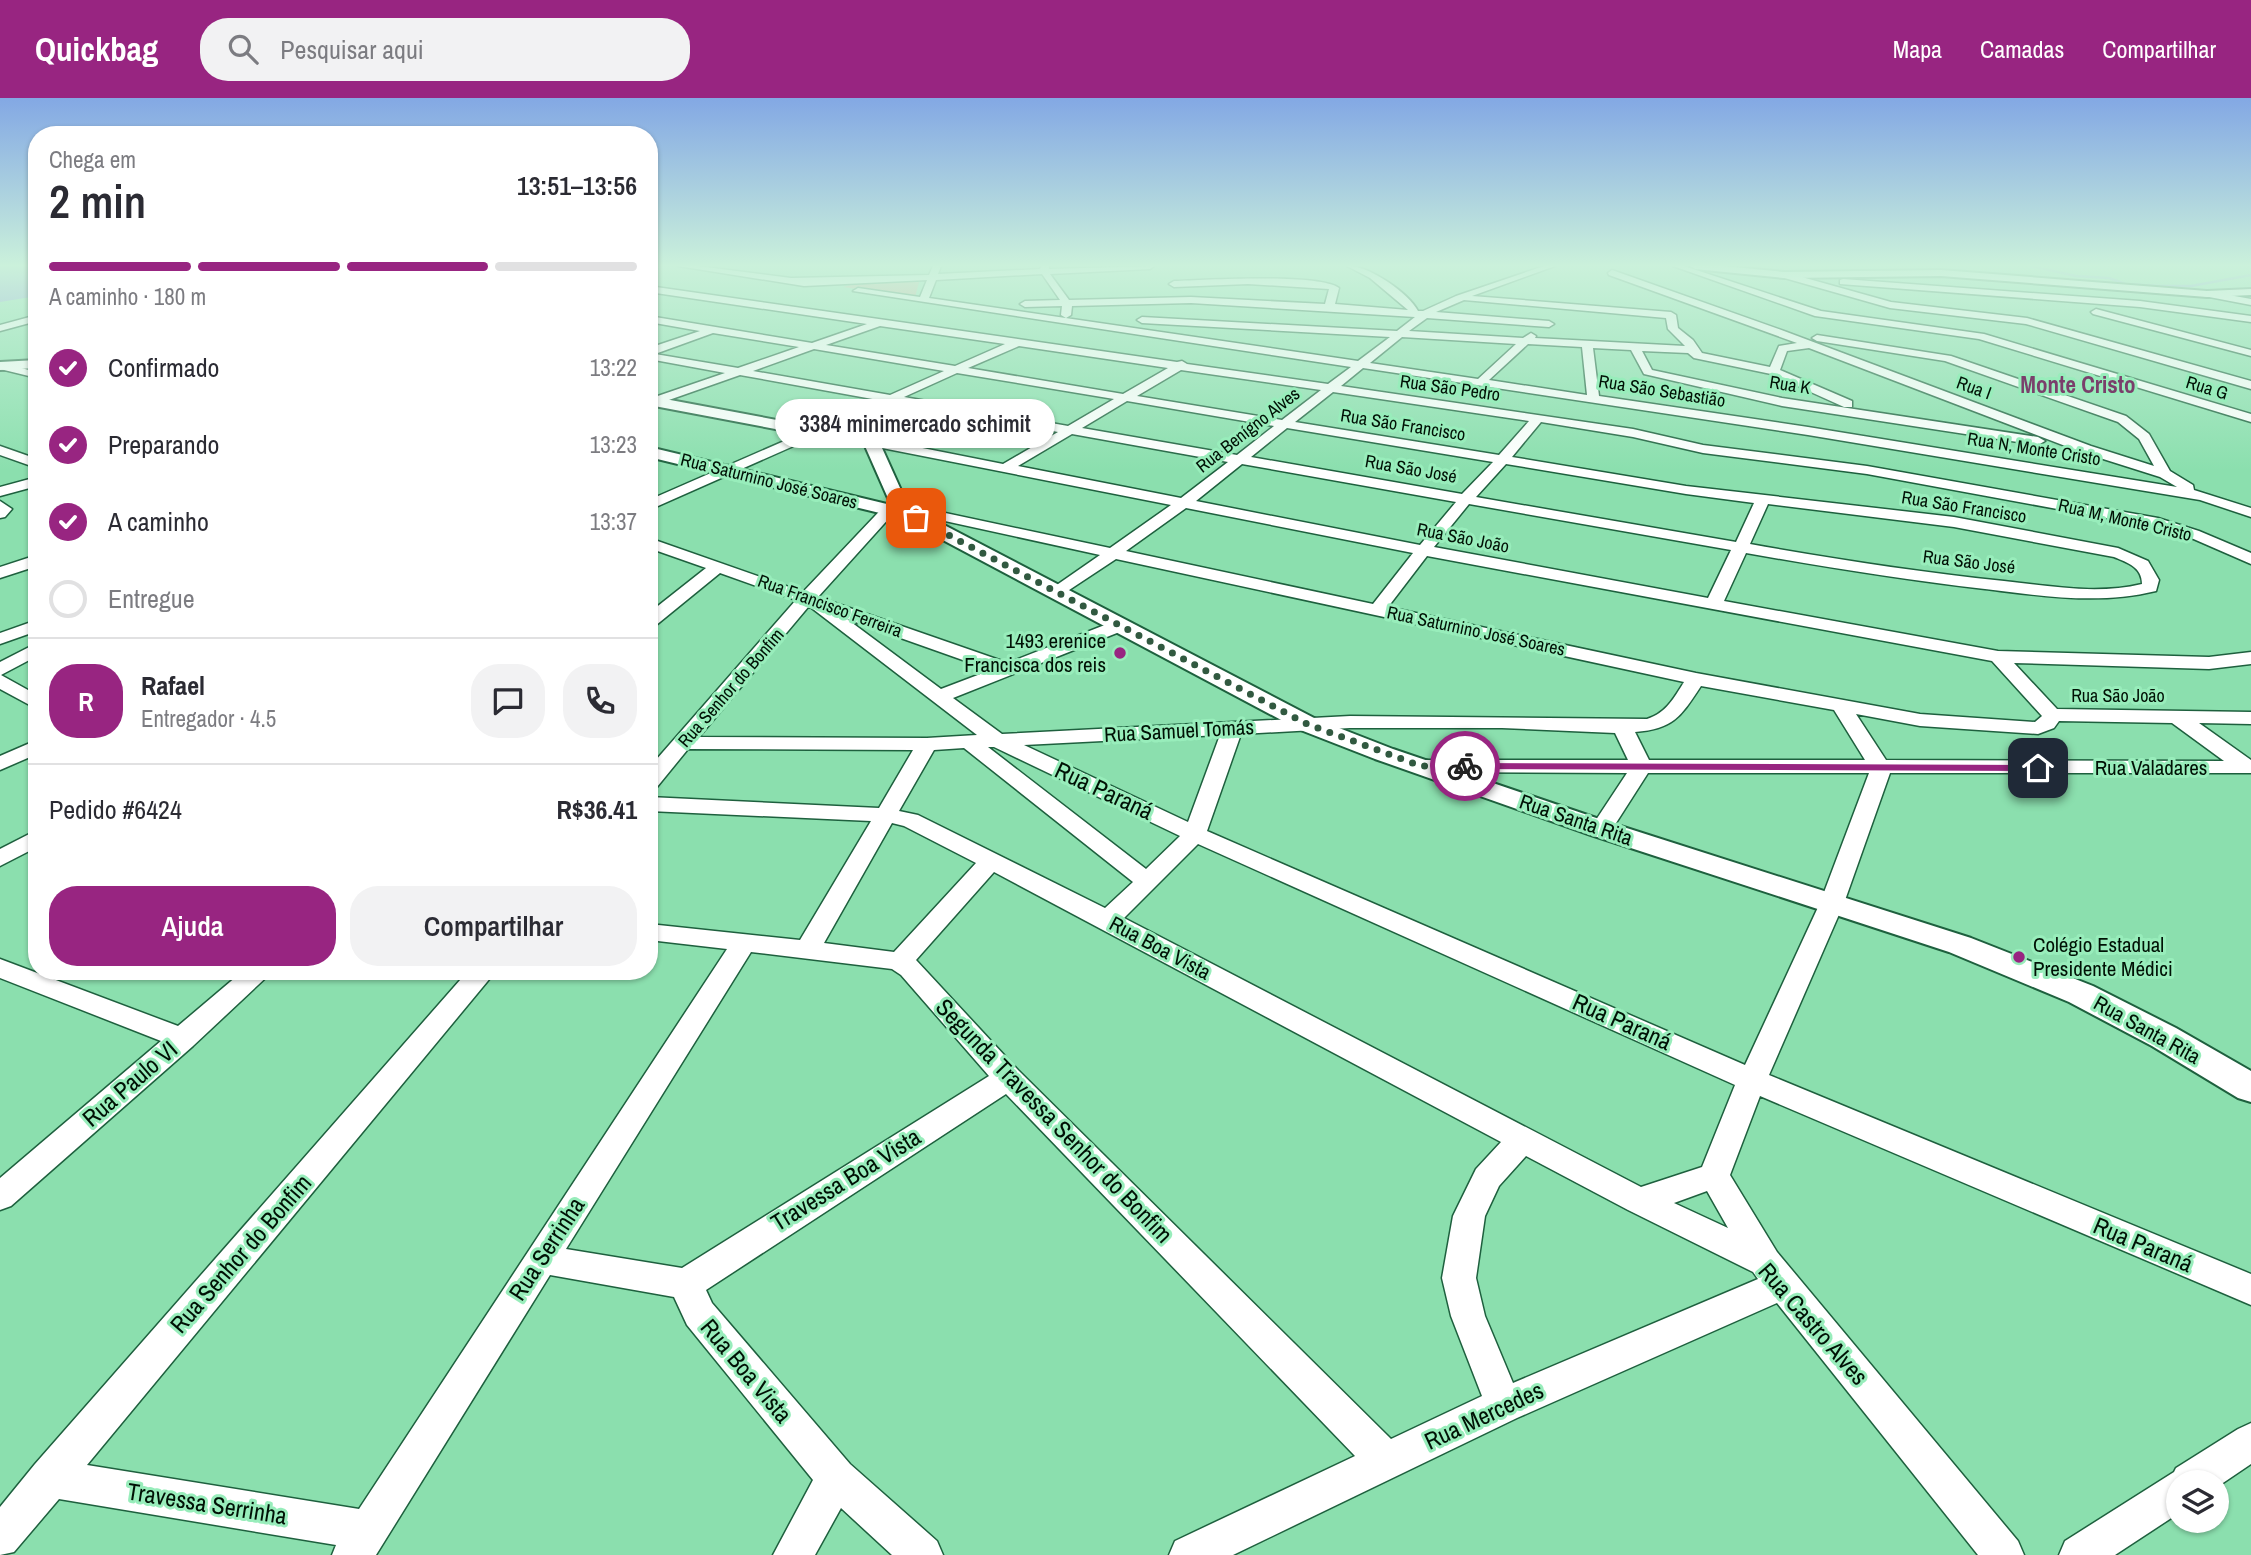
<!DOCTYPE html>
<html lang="pt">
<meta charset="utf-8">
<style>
:root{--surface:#fff;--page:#f2f2f3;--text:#2b2b33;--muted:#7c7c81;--line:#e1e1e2;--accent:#982581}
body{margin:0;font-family:"Archivo Narrow",sans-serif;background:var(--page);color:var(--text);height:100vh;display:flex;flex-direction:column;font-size:26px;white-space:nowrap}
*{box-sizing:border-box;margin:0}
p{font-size:23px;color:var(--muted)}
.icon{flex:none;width:38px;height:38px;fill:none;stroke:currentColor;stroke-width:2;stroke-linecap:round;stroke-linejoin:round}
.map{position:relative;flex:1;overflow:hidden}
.drawer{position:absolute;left:28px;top:28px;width:630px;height:854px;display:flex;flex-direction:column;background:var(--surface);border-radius:28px;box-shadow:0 2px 5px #0004}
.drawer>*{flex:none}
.tools{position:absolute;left:2166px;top:1372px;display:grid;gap:14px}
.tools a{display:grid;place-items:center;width:63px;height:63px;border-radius:50%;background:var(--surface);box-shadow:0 2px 5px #0004;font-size:35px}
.pin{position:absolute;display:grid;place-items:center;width:60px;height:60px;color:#fff;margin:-30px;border-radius:14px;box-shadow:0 4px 10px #0006}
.courier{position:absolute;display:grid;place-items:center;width:70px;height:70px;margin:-35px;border:5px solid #982581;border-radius:50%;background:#fff;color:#222;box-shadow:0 2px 9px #0007}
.bubble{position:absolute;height:49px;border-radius:24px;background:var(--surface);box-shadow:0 2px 5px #0004;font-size:23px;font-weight:600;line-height:49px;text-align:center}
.summary em{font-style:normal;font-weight:600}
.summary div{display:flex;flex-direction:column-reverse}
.summary{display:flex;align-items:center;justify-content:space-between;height:119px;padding:0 21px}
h1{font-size:46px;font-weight:600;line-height:52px}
.bar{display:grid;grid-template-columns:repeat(4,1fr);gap:10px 7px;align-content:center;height:84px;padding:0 21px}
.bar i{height:9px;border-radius:5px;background:var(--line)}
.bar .current{background:var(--accent)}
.bar p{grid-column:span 4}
.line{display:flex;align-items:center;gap:18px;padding:0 21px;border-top:2px solid var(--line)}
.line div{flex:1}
.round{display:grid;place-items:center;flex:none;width:74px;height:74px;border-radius:28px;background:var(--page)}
ol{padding:0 21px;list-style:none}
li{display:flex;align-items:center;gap:21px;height:77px}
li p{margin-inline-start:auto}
li .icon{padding:7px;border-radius:50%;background:var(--accent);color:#fff;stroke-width:4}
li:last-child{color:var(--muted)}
li i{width:38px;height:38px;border:4px solid var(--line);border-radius:50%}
.primary-button{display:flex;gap:14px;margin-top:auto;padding:14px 21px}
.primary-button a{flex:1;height:80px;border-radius:28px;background:var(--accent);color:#fff;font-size:28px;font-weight:600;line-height:80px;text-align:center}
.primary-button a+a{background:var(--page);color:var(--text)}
header{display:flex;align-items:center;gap:42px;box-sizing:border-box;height:98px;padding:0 35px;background:var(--accent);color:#fff}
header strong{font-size:33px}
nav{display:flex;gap:38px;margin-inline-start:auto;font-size:24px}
.search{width:490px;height:63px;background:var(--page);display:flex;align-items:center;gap:18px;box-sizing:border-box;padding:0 24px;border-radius:28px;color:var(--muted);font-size:26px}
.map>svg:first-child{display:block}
.green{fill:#d8a08f}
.water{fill:#8d97dd}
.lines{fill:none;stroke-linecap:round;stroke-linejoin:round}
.stream{stroke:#8d97dd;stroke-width:2.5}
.minor-casing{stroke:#1e603e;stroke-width:3}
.major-casing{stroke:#1e603e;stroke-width:4}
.minor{fill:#fff;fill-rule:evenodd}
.major{fill:#fff;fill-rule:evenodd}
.route{fill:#982581}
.done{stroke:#315940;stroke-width:7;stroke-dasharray:0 12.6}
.poi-dot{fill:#982581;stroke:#98edbb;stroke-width:2.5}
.labels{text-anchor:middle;stroke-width:6;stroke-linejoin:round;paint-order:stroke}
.far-street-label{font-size:18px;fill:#001105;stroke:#98edbb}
.poi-label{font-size:21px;fill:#001105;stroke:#98edbb;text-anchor:end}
.street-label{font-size:21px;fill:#001105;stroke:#98edbb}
.far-district-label{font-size:23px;font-weight:bold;fill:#7a3f6b;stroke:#98edbb}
.near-street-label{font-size:24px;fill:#001105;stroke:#98edbb}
</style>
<header>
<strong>Quickbag</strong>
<div class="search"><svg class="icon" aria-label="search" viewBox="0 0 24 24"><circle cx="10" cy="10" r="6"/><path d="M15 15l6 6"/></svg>Pesquisar aqui</div>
<nav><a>Mapa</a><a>Camadas</a><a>Compartilhar</a></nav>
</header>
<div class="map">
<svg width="2251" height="1457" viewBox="0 0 2251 1457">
<rect width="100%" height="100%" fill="#8bdfae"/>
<path class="green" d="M920,181L915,199L843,189L862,184Z"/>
<path class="water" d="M0,168H37V198L0,204Z"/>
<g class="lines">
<path class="stream" d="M2031,168L2076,178L2109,180L2125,186L2158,188H2191L2251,177"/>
<g class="minor-casing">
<g id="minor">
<path d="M678,168H698L791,180L929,177L933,168H941L938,176L1040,171L1041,168H1049V171L1154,168L1150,171L1050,176L1069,202L1191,199L1325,206L1329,191L1248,186L1174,189L1169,186L1174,183C1205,182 1318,175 1339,190L1335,206L1408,212L1370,180L1347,168C1367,166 1409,195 1418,213H1423L1456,198L1544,168H1555L1472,198L1671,214L1676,217L1678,230L1693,242L1702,255L1770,269L1779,248L1797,245L1609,177L1608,175L1612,172L1784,233L2091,348L2154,368L2139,341L2118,324L1945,263L1817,243L1812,240L1817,237L1951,258L2126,318L2149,336L2170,373L2193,387L2194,392L2251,410V419L2200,402L1808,337L1363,270L1341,288L1633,331L1703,347L1867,368L2158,420L2199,433L2251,455V466L2189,439L2155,429L1867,376L1703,355L1633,339L1541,324L1512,359L1686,388L1954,419L2118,450L2148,463L2159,482L2156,493C2099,507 2043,498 1985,491C1905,482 1826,469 1746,455L1724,503L1998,553L2209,559L2251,554V566L2209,571L2014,565L2057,611L2251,614V626L2199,625L2251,662V675H1890L1844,805L1769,977L2251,1176V1207L1760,998L1730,1077L1777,1154L2018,1443L2024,1457H1978L1777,1205L1517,1320L1233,1457H1169L1175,1443L1355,1358L1006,996L706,1192L712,1205L850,1366L937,1443L943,1457H892L841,1410L815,1457H773L813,1382L687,1227L674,1199L550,1177L376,1457H332L336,1447L59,1401L14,1454L0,1457V1409L35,1366L468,873H496L87,1367L359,1411L727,851L649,842V826L800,842L871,723L649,713V699L879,710L913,652L688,651L657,689L649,690V670L796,502L720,475L655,528L649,529V515L706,470L649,450V440L803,494L892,400L897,399L904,403L898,411L922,410L1110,450L1171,407L867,347L865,344L872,340L1003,366L1058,334L893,304L649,412V402L878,302L740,277L649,309V301L725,275L649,261V250L700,233L649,224V218L812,245L867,226L649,194V188L1177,264L1182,263L1187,266L1328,286L1351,269L853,193L858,190L920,199L927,182L804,188ZM1042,176L1060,202L1025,203L1020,206L1025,209L1062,208L1061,217L1066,220L1071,217L1072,208L1191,205L1415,219L1397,233L1142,219L1137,222L1142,225L1390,239L1358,263L929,200L936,182ZM1464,202L1666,220L1668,231L1685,248L1535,240L1536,238L1531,235L1523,240L1409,233L1427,220L1549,229L1554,226L1549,223L1436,214ZM880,228L1005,246L955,268L826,247ZM713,235L799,249L738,270L655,256ZM1402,239L1516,246L1478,281L1370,265ZM1528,246L1582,249L1587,297L1489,282ZM1019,248L1168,270L1123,296L968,270ZM1593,250L1631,252L1644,276L1782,308L2038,347L2045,343L2038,339L1782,300L1652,272L1642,253L1688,255L1694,260L1771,276L1844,309H1852V303L1780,272L1787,253L1809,250L2081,354L2160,379L2177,389L1808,329L1599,298ZM814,251L944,273L890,297L753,273ZM1181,272L1321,292L1282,322L1137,298ZM957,275L1114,301L1068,328L904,299ZM1333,294L1529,323L1499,357L1295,324ZM1127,303L1274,328L1237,357L1082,330ZM1287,330L1493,364L1462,396L1251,359ZM1072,336L1228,364L1181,400L1018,368ZM1242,366L1456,404L1420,447L1196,403ZM1506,366L1686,396L1754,405L1736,444L1476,399ZM1469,406L1731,452L1708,500L1434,449ZM1768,406L1954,429L2114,459C2128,465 2142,469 2142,486C2097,497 2049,488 2004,483C1919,474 1834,461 1750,446ZM1186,410L1413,455L1373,506L1126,453ZM892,417L922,418L1100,457L1051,491L1049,495L1051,499L1057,500L1116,461L1684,584C1674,600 1666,615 1647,621L1350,618L1002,636L953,600L1127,531L1130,527L1121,522L1115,523L1008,565L818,499ZM1427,458L1992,563L2042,618L2035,624L1920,616L1696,575L1388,509ZM809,508L977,637L927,640L699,639ZM847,521L991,572L941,591ZM1701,588L1834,612L1865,662H1649L1635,634C1674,631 1681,618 1701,588ZM1856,616L1920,628L2038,636L2054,630L2059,623L2172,625L2224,663L1886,662ZM1350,630H1502L1615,635L1628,662H1421L1413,663L1410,668L1413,673L1421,674L1627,675L1590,731L1593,736H1609L1648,675H1869L1820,805L1745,967L1207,733L1241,636ZM1220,637L1188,724L1024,647ZM988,649H994L1180,738L1146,771ZM964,650L1133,784L1105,810L918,717L899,713L934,652ZM892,725L904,728L976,765L894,854L824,845ZM1198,746L1735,987L1702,1069L1641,1089L1124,820ZM994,774L1501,1044L1476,1071L1453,1118L1442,1180L1451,1218L1482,1298L1391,1341L1018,972L916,862ZM751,854L892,871L901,877L989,978L682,1170L566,1151ZM1526,1058L1628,1112L1753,1174L1758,1181L1513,1285L1485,1218L1476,1180L1485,1118L1499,1088ZM1707,1093L1728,1130L1674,1105Z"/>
<path d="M1673,168H1684L1821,213L1984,236L2251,316V324L1979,241L1815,218Z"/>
<path d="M1784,174L1891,204L2027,220L2251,283V291L2026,226L1890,210L1781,179L1780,177Z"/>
<path d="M1843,181L2140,203L2251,218V224L2140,209L1840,186V182Z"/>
<path d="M2207,193L2251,201V207L2204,198L2202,196Z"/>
<path d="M2096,211L2251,252V258L2093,216L2091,214Z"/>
<path d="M37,217V223L0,233V227Z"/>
<path d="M1,265L37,274V280L0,271Z"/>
<path d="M0,348L37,361V370L0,357Z"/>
<path d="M37,379V388L0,398V389Z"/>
<path d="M0,403L12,411L5,419L0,420Z"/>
<path d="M37,457V468L0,480V469Z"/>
<path d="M37,522V533L0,546V535Z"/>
<path d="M37,545V558L1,577L37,597V611L0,591V564Z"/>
<path d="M37,642V656L0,672V658Z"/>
<path d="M37,732V749L0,768V751Z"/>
<path d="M0,861L178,928L243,873H273L193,948L11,1108L0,1112V1080L161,943L0,880Z"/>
<path d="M2251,1325V1366L2217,1389V1384H2179V1415L2115,1457H2059L2065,1443L2174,1374L2176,1370L2238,1331Z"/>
</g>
</g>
<g class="major-casing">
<g id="major">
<path d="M1690,168H1723L1784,174L1941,172L2207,193L2251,191V197L2207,199L1941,178L1784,180L1695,171Z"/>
<path d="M37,262V270L0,272V264Z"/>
<path d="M649,298L878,341L905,401L923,416L1316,621L1393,651L1611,725L1971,840L2093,888L2176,930L2251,973V1004L2238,1000L2152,948L2069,904L1949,854L1591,737L1375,661L1298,631L909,424L897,412L888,417L649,359V349L891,407L865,348L649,307Z"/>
</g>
</g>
<use href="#minor" class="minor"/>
<use href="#major" class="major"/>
</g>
<linearGradient id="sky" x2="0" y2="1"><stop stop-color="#83a8e4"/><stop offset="0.45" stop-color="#cbf1db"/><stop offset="1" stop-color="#cbf1db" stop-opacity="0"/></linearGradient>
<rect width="2251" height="372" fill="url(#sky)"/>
<path class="route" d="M1465,665L2038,667L2043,670L2038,673L1461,671V666Z"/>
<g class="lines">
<path class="done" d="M916,420L1307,626L1421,668H1465"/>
</g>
<g class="poi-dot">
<circle cx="1120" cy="555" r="7"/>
<circle cx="2019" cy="859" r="7"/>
</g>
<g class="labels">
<g class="far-street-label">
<text transform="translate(1790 287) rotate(9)" y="6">Rua K</text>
<text transform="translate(1450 290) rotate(8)" y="6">Rua São Pedro</text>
<text transform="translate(1974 290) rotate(20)" y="6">Rua I</text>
<text transform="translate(2207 290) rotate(17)" y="6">Rua G</text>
<text transform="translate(1662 293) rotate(9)" y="6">Rua São Sebastião</text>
<text transform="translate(1403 327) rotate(9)" y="6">Rua São Francisco</text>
<text transform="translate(1248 332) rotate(-38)" y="6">Rua Benígno Alves</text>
<text transform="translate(2034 351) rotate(9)" y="6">Rua N, Monte Cristo</text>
<text transform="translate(1411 371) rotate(10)" y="6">Rua São José</text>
<text transform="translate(769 383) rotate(14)" y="6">Rua Saturnino José Soares</text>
<text transform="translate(1964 409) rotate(9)" y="6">Rua São Francisco</text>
<text transform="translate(2125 422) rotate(13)" y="6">Rua M, Monte Cristo</text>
<text transform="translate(1463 440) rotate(11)" y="6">Rua São João</text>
<text transform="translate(1969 464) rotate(7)" y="6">Rua São José</text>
<text transform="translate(830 508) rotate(20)" y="6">Rua Francisco Ferreira</text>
<text transform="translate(1476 533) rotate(12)" y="6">Rua Saturnino José Soares</text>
<text transform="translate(731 590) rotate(-49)" y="6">Rua Senhor do Bonfim</text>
<text x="2118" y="604">Rua São João</text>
</g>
<g class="poi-label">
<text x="1106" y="550">1493 erenice<tspan x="1106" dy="24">Francisca dos reis</tspan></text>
<text x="2033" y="854" text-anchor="start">Colégio Estadual<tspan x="2033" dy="24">Presidente Médici</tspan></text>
</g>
<g class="street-label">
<text transform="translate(1179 633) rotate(-3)" y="7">Rua Samuel Tomás</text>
<text x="2151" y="677">Rua Valadares</text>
<text transform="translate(1576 722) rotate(19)" y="7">Rua Santa Rita</text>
<text transform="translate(1160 850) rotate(28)" y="7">Rua Boa Vista</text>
<text transform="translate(2147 932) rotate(29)" y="7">Rua Santa Rita</text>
</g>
<g class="far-district-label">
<text x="2078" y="295">Monte Cristo</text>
</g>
<g class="near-street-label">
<text transform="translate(1104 693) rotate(25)" y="8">Rua Paraná</text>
<text transform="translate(1622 924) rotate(24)" y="8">Rua Paraná</text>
<text transform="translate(130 986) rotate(-41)" y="8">Rua Paulo VI</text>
<text transform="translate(1054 1023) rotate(46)" y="8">Segunda Travessa Senhor do Bonfim</text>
<text transform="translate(846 1082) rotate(-32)" y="8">Travessa Boa Vista</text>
<text transform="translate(2143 1147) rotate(23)" y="8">Rua Paraná</text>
<text transform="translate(547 1151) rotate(-57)" y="8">Rua Serrinha</text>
<text transform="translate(241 1156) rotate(-49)" y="8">Rua Senhor do Bonfim</text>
<text transform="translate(1813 1226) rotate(49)" y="8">Rua Castro Alves</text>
<text transform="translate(746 1273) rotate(50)" y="8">Rua Boa Vista</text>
<text transform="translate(1484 1318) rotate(-25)" y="8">Rua Mercedes</text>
<text transform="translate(207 1406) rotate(9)" y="8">Travessa Serrinha</text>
</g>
</g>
</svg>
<div class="tools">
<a><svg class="icon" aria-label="layers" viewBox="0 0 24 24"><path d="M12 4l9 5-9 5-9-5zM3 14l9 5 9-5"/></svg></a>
</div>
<div class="pin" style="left:916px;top:420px;background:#ea580c"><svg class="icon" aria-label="bag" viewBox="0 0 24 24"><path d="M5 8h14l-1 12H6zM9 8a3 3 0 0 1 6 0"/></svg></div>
<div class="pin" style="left:2038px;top:670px;background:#1f2937"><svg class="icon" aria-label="home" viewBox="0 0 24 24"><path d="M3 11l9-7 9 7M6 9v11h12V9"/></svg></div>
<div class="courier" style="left:1465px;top:668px"><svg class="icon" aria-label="bike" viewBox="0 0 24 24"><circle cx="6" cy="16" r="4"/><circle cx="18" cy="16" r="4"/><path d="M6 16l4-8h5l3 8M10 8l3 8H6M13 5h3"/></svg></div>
<div class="bubble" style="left:775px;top:301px;width:280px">3384 minimercado schimit</div>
<section class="drawer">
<div class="summary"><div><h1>2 min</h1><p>Chega em</p></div><em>13:51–13:56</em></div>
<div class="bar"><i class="current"></i><i class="current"></i><i class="current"></i><i></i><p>A caminho · 180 m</p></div>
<ol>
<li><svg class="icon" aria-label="check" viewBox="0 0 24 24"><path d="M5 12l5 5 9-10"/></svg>Confirmado<p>13:22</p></li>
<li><svg class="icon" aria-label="check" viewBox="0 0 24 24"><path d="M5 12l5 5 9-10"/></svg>Preparando<p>13:23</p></li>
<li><svg class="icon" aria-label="check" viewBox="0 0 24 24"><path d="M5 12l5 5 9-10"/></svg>A caminho<p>13:37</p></li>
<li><i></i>Entregue</li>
</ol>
<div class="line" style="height:126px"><b class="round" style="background:var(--accent);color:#fff">R</b><div><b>Rafael</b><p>Entregador · 4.5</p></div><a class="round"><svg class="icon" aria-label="chat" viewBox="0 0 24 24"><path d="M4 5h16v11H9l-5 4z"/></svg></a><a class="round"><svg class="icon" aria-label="phone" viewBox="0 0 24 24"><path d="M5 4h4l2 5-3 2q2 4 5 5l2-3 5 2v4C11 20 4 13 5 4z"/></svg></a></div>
<div class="line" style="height:91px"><div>Pedido #6424</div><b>R$36.41</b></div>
<div class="primary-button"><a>Ajuda</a><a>Compartilhar</a></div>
</section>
</div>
